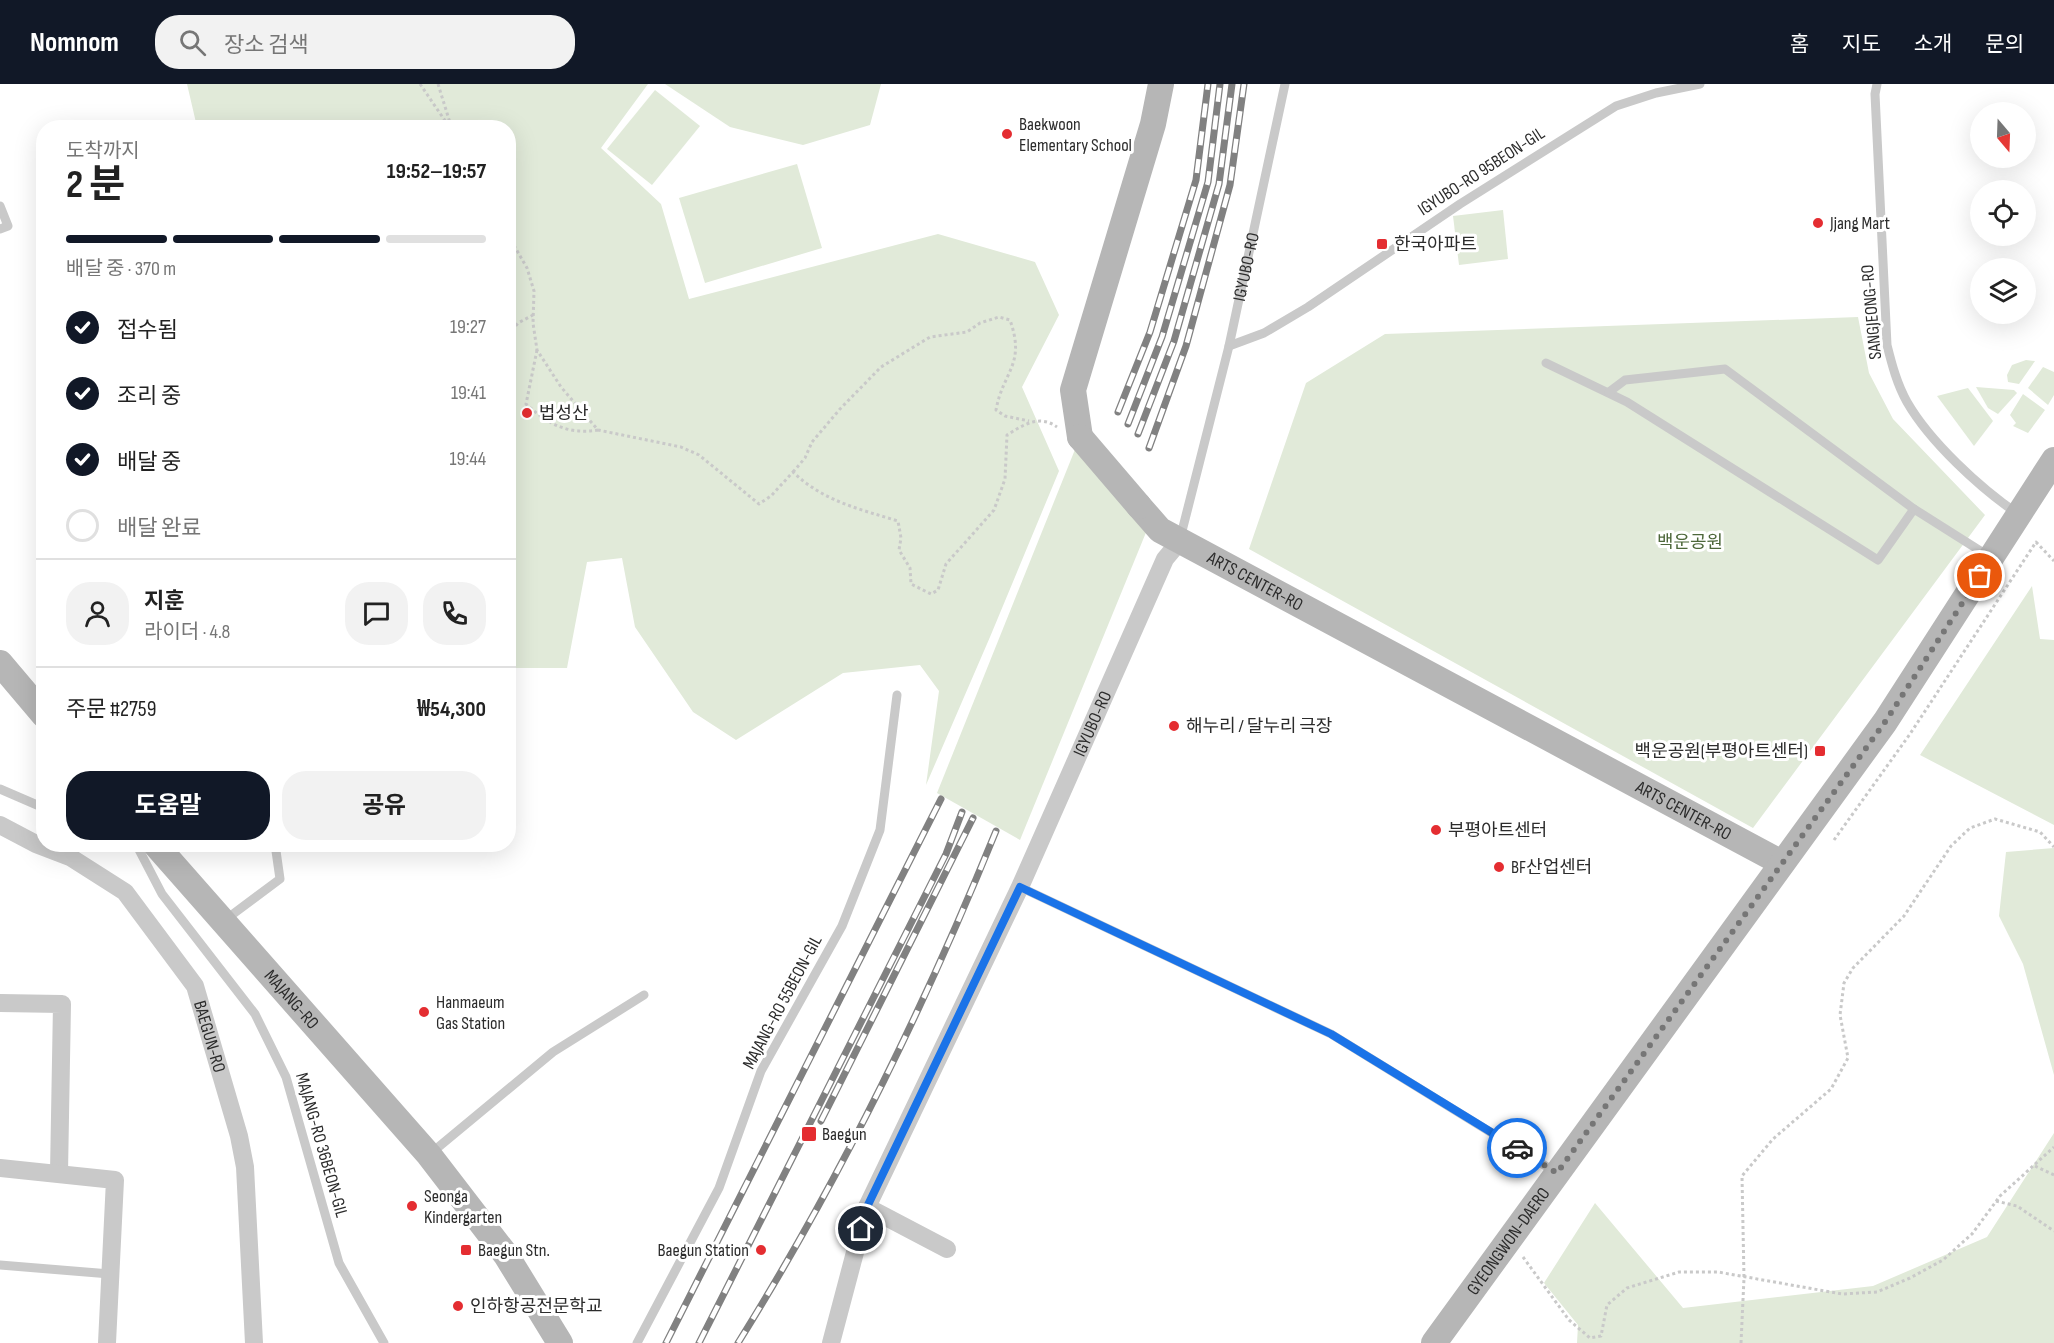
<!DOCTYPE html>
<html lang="ko">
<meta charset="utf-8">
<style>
:root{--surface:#fff;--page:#f2f2f2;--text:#222;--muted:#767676;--line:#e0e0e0;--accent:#111827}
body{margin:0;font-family:"Sofia Sans Condensed","Noto Sans KR",sans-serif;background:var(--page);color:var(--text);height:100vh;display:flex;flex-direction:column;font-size:22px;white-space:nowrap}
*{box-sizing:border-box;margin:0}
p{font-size:20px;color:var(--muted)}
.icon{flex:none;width:33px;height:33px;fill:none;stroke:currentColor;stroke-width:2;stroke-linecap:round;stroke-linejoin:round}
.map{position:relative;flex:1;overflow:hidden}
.details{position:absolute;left:36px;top:36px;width:480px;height:732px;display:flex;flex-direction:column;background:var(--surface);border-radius:24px;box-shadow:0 6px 24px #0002}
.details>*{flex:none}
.needle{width:39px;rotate:161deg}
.controls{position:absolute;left:1970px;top:18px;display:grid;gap:12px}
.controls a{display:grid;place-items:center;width:66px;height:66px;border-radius:50%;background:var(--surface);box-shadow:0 6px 24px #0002;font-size:30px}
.pin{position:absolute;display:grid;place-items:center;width:51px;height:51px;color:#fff;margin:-26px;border:3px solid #fff;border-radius:50%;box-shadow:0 2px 6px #0007}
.courier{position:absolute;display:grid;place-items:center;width:60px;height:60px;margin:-30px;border:4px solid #1a73e8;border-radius:50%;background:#fff;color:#222;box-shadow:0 2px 8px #0007}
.summary em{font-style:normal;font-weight:700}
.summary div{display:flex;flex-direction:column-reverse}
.summary{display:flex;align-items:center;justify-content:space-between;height:102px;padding:0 30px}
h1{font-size:39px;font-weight:700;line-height:45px}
.bar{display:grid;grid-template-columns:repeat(4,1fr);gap:9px 6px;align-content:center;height:72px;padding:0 30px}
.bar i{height:8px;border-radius:4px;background:var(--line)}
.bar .current{background:var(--accent)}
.bar p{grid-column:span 4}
.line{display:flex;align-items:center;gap:15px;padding:0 30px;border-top:2px solid var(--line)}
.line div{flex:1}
.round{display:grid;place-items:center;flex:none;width:63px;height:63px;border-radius:24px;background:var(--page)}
ol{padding:0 30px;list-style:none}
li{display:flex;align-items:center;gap:18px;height:66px}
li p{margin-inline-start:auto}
li .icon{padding:6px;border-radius:50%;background:var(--accent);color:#fff;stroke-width:4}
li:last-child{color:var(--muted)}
li i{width:33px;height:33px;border:3px solid var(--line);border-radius:50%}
.button{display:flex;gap:12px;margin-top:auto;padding:12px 30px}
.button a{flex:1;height:69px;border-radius:24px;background:var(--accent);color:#fff;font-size:24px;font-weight:700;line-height:69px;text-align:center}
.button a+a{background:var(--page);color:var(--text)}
header{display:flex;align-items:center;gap:36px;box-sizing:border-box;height:84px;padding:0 30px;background:var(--accent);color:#fff}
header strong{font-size:28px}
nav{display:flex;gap:33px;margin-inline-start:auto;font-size:21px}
.search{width:420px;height:54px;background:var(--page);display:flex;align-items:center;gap:15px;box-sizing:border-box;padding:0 21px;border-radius:24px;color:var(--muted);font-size:22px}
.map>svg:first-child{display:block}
.green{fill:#e1ead9}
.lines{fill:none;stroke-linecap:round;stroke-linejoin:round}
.path{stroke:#c9c9c9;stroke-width:3;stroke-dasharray:3 3;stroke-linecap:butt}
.lane{stroke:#c9c9c9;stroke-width:9}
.street{stroke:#c9c9c9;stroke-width:18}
.secondary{stroke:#b6b6b6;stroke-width:26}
.rail-casing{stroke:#818181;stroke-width:7}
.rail{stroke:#fff;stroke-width:4.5;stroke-dasharray:14;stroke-linecap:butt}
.secondary-bridge{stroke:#b6b6b6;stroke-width:26}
.done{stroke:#767676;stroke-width:6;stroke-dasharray:0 10.8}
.route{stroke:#1a73e8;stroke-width:8}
.poi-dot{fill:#e42d31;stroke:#fff;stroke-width:2}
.labels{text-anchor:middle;stroke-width:6;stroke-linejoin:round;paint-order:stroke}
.poi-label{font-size:18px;fill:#2c2c2c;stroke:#fff;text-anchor:start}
.street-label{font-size:18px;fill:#2c2c2c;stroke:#fff}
.park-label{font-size:18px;fill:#4d673a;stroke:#fff}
</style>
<header>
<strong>Nomnom</strong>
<div class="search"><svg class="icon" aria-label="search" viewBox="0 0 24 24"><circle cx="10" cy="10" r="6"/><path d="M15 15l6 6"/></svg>장소 검색</div>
<nav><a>홈</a><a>지도</a><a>소개</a><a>문의</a></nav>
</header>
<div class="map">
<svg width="2054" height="1259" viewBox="0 0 2054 1259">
<rect width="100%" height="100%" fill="#fff"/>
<g class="green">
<path d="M187,0H648L601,64L661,120L689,215L938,150L1035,178L1059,231L1022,303L1059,387L990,553L926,701L939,607L920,581L843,589L736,656L693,628L635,543L622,474L587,478L567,584H509L508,44L197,43Z"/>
<path d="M665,0H881L870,41L803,61L730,43Z"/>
<path d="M655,6L700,42L652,101L607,65Z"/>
<path d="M797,80L822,164L705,199L679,114Z"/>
<path d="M1503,126L1508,175L1459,181L1453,132Z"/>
<path d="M1858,233L1869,289L1893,335L1985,431L1753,744L1249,465L1306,299L1385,250Z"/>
<path d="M2026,276L2035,277L2019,300L2008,298L2007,291L2012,281Z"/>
<path d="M2043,283L2054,288V311L2048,321L2028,304Z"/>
<path d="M1976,303L2014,306L2017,309L1998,330L1988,324Z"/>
<path d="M1968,304L1993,337L1974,362L1937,312Z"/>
<path d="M2023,310L2045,326L2028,349L2013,342L2016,339L2010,331Z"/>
<path d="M1076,363L1147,446L1020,756L937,709Z"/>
<path d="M2032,502L2040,555L2054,556V741L1920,671Z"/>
<path d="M2054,764V991L2023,880L1999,832L2006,768Z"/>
<path d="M2054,1049V1259H1577L1578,1241L1544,1199L1595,1119L1683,1224L1873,1202L1987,1153Z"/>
</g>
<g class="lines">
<g class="path">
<path d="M420,0L450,44"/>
<path d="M438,0L451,42"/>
<path d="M508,151L527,184L534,207L533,239L537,266L561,303L598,346L681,363L699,371L759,420L771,412L793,388C823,417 859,425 898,437L901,454L899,466L910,484L911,500L931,510L938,506L946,480L994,426L1005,395L1007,351C1023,341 1039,330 1057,343"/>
<path d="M508,251L518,239L533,231"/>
<path d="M537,266L526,320C548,340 568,351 598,346"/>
<path d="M793,388L805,374L812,358L840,325L881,283L930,253L967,248L980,239L999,233L1010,236C1026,281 1003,287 996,326L1005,332L1029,337"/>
<path d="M1834,756L1910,650L2036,458L2054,477"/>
<path d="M2035,1082L2054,1091"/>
<path d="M1996,1117L2017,1122L2054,1147"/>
<path d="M1523,1173L1569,1236L1590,1254L1601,1252L1607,1221L1627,1204L1679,1188H1718L1842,1210L1877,1208L1910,1194L1943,1176L1972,1150L2000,1112L2054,1063"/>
<path d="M1741,1259L1744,1194L1742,1092L1773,1055L1831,1005L1848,974L1840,931L1844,899L1853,884L1904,832L1951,762L1970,744L1995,735L2040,748L2054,763"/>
</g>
<g class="lane">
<path d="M1877,0L1875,10L1887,261C1892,281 1897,300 1907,318C1930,358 1980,404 2018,430"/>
<path d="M0,122L8,142L0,145"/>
<path d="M1229,262L1264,249L1308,223L1460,120L1616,22L1656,9L1700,0"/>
<path d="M1546,279L1627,318L1878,476L1914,425L1990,473"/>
<path d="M1609,308L1625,296L1725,285L1914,425"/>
<path id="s1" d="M1180,455L1229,262L1285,0"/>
<path d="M0,705L44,724"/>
<path d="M136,760L162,810L255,930L286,993L339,1179L384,1259"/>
<path d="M1020,803L1331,950L1557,1089"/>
<path d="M225,836L280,795L275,760"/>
<path d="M430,1070L553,968L644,911"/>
<path d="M0,1181L110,1190"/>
<path d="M637,1259L719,1104L761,987L842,842L880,746L897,611"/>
</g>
<g class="street">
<path id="s2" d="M0,741L36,760L70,773L125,808L195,902L239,1052L245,1083L254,1259"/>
<path d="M0,919L62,920L59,1089"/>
<path d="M0,1084L115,1096L107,1259"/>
<path d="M867,1123L947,1165"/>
<path id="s3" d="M831,1259L867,1123L1020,803L1165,475L1180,457"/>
</g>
<g class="secondary">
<path d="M1080,353L1073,306L1153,40L1161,0"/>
<path id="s4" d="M1139,422L1160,446L1782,779"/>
<path d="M0,579L44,631"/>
<path id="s5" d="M155,760L429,1071L506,1171L560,1259"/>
<path id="s6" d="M1434,1259L1885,638L2054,376"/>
</g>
<g class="rail-casing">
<g id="rail">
<path d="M1118,328L1150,248L1196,96L1208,0"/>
<path d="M1128,340L1162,253L1208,98L1220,0"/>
<path d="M1138,350L1174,257L1219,100L1232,0"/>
<path d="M1149,364L1186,262L1230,101L1244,0"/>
<path d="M821,1037L973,734"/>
<path d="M666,1259L941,715"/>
<path d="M699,1259L946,770L962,728"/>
<path d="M738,1259C839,1097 924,924 996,747"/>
</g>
</g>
<use href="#rail" class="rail"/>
<path class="secondary-bridge" d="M1080,353L1139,422"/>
</g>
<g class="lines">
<path class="done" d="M1517,1064L1557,1089L1885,638L1980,492"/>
<path class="route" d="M861,1145L867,1123L1020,803L1331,950L1517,1064"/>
</g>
<g class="poi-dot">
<circle cx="1007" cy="50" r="6"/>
<circle cx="1818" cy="139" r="6"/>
<rect x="1376" y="154" width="12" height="12" rx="3"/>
<circle cx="527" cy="329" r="6"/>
<circle cx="1174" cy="642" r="6"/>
<rect x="1814" y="661" width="12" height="12" rx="3"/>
<circle cx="1436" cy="746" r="6"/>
<circle cx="1499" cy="783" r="6"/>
<circle cx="424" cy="928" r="6"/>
<rect x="801" y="1042" width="16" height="16" rx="3"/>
<circle cx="412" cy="1122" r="6"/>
<rect x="460" y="1160" width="12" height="12" rx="3"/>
<circle cx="761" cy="1166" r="6"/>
<circle cx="458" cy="1222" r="6"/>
</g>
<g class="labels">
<g class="poi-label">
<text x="1019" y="46">Baekwoon<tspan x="1019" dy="21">Elementary School</tspan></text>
<text x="1830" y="145">Jjang Mart</text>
<text x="1394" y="166">한국아파트</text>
<text x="539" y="335">법성산</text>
<text x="1186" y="648">해누리 / 달누리 극장</text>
<text x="1808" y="673" text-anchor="end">백운공원(부평아트센터)</text>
<text x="1448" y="752">부평아트센터</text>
<text x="1511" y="789">BF산업센터</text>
<text x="436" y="924">Hanmaeum<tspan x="436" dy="21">Gas Station</tspan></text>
<text x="822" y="1056">Baegun</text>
<text x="424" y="1118">Seonga<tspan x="424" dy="21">Kindergarten</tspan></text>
<text x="478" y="1172">Baegun Stn.</text>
<text x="749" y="1172" text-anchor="end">Baegun Station</text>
<text x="470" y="1228">인하항공전문학교</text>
</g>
<g class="street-label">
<text transform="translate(1481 87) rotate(-33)" y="6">IGYUBO-RO 95BEON-GIL</text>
<text dy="6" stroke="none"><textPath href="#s1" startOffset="280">IGYUBO-RO</textPath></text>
<text transform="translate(1871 228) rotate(-95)" y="6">SANGJEONG-RO</text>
<text dy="6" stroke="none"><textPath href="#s4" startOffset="140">ARTS CENTER-RO</textPath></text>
<text dy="6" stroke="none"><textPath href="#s3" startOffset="674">IGYUBO-RO</textPath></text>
<text dy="6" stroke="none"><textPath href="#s4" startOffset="626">ARTS CENTER-RO</textPath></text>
<text dy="6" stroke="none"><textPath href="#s5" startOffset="207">MAJANG-RO</textPath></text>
<text transform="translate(782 918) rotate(-62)" y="6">MAJANG-RO 55BEON-GIL</text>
<text dy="6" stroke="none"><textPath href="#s2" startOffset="312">BAEGUN-RO</textPath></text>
<text transform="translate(322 1061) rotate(74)" y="6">MAJANG-RO 36BEON-GIL</text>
<text dy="6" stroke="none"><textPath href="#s6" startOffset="126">GYEONGWON-DAERO</textPath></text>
</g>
<g class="park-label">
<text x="1690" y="464">백운공원</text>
</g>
</g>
</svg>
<div class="controls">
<a><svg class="needle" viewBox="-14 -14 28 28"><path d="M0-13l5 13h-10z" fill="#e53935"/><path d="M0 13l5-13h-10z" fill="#767676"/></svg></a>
<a><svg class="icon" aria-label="locate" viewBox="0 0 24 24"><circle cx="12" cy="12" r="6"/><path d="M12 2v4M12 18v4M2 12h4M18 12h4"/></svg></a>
<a><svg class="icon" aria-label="layers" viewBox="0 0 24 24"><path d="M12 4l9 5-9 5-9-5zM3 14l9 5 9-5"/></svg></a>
</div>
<div class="pin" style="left:1980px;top:492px;background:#ea580c"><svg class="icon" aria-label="bag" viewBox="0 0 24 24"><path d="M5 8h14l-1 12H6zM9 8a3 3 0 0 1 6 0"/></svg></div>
<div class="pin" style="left:861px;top:1145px;background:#1f2937"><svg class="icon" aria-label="home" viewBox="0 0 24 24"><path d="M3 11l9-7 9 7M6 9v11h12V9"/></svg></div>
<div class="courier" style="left:1517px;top:1064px"><svg class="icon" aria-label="car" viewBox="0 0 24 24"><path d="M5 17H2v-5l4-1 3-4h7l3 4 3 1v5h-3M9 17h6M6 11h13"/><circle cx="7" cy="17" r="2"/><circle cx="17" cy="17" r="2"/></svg></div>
<section class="details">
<div class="summary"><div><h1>2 분</h1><p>도착까지</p></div><em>19:52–19:57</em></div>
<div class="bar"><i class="current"></i><i class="current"></i><i class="current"></i><i></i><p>배달 중 · 370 m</p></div>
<ol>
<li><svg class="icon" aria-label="check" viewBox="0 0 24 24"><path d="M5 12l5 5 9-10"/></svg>접수됨<p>19:27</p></li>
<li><svg class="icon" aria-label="check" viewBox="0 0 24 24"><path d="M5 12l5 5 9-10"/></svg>조리 중<p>19:41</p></li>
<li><svg class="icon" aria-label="check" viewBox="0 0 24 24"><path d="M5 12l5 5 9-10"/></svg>배달 중<p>19:44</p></li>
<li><i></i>배달 완료</li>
</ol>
<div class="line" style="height:108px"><a class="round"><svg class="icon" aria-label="person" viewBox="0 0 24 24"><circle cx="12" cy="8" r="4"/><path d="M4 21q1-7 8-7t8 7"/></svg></a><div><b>지훈</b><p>라이더 · 4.8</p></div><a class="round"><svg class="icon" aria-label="chat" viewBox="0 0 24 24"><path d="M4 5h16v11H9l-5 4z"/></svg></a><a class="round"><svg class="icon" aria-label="phone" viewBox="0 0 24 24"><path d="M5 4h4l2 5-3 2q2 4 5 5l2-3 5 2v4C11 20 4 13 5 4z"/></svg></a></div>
<div class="line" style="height:78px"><div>주문 #2759</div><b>₩54,300</b></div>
<div class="button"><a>도움말</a><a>공유</a></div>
</section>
</div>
